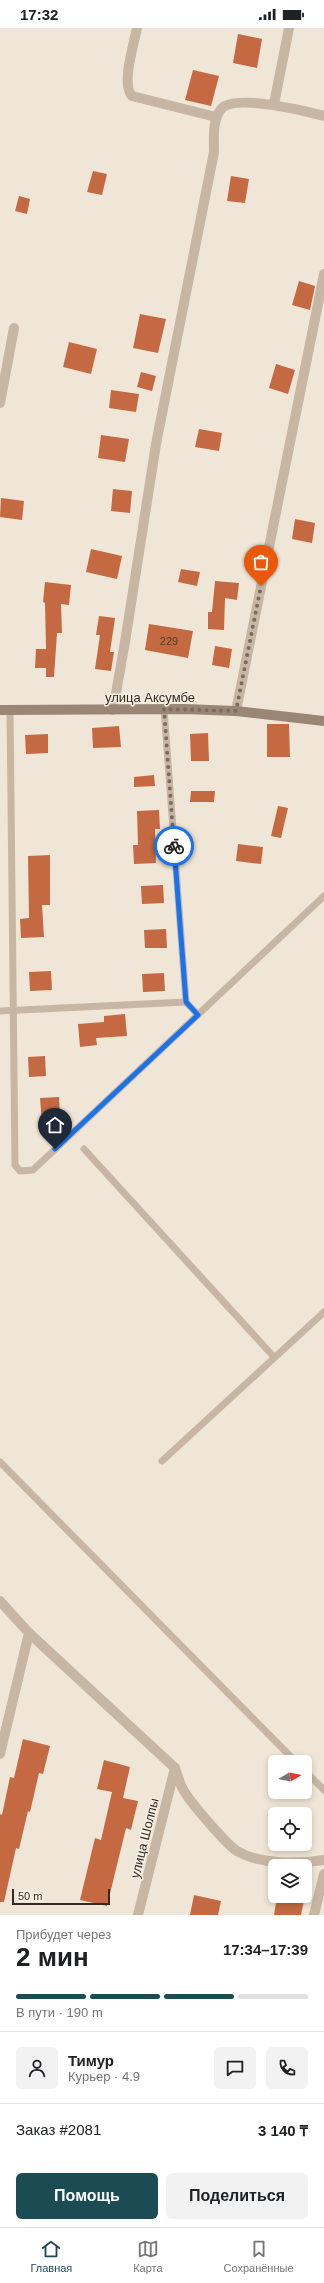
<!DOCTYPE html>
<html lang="ru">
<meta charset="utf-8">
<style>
:root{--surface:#fff;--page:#f2f2f2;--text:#202124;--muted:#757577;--line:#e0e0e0;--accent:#1c4c53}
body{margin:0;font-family:Helvetica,sans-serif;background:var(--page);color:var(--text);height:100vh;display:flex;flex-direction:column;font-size:15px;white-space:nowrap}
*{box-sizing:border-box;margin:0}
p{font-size:13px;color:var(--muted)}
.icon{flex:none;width:22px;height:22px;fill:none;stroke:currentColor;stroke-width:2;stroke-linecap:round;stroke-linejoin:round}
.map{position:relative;height:1887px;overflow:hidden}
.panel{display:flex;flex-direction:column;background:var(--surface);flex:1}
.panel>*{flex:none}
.needle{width:26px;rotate:80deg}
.fabs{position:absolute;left:268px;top:1727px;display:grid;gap:8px}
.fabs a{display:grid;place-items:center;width:44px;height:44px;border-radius:6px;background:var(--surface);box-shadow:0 2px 6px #0003;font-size:20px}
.scale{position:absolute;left:12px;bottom:10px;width:98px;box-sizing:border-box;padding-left:4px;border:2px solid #332a25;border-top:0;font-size:11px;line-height:14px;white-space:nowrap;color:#332a25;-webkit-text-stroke:3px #f8f0e3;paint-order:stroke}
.pin{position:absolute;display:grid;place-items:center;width:34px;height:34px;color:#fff;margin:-41px -17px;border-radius:50% 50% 50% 0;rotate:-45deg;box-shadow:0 0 4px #0007}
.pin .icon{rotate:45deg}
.courier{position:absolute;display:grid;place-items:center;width:40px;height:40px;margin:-20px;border:3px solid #1a73e8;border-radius:50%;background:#fff;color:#222;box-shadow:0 1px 5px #0007}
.headline em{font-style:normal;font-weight:700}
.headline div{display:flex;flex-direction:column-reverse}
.headline{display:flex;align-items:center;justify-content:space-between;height:68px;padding:0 16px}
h1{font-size:26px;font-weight:700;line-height:30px}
.bar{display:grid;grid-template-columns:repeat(4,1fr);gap:6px 4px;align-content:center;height:48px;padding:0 16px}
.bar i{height:5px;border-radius:3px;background:var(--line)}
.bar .active{background:var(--accent)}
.bar p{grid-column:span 4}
.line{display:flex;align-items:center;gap:10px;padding:0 16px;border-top:1px solid var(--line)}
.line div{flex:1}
.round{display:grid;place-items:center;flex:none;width:42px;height:42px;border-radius:6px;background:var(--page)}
.action{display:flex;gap:8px;margin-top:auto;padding:8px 16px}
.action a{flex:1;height:46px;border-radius:6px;background:var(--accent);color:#fff;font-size:16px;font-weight:700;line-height:46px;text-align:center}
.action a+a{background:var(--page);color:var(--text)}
.status{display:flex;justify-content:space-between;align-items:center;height:28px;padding:0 20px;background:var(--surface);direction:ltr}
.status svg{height:11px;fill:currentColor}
.tab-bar{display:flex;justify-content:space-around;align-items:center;height:56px;border-top:1px solid var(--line);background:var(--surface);font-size:11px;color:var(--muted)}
.tab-bar a{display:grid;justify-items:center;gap:2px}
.tab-bar .active{color:var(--accent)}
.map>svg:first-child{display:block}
.building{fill:#c46941}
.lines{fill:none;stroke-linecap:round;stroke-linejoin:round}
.lane{stroke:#c7b6a4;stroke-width:7}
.street{stroke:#c7b6a4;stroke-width:10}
.secondary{stroke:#9b8575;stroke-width:10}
.done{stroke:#756c63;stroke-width:4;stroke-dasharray:0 7.2}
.route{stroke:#1a73e8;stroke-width:5}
.labels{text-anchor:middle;stroke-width:3;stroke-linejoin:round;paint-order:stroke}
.number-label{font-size:11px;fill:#573a2c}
.street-label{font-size:13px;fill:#332a25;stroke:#f8f0e3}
</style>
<div class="status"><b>17:32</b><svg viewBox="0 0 49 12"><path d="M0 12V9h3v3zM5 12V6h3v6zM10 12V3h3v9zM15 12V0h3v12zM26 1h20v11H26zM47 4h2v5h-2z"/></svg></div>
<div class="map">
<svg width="324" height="1887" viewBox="0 0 324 1887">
<rect width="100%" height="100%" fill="#f0e6d7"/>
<g class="building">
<path d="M238,6L262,11L257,40L233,35Z"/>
<path d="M193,42L219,48L211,78L185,72Z"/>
<path d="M93,143L107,146L102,167L87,164Z"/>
<path d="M231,148L249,151L245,175L227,173Z"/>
<path d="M19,168L30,171L27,186L15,183Z"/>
<path d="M299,253L315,258L310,282L292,277Z"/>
<path d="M140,286L166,291L158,325L133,320Z"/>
<path d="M69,314L97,321L91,346L63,339Z"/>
<path d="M276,336L295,342L288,366L269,360Z"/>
<path d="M141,344L156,348L152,363L137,359Z"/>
<path d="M111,362L139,366L136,384L109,380Z"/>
<path d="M199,401L222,405L219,423L195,419Z"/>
<path d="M101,407L129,411L125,434L98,430Z"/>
<path d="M113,461L132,463L130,485L111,483Z"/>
<path d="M1,470L24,473L22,492L0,489Z"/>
<path d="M295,491L315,495L312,515L292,511Z"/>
<path d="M91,521L122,528L117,551L86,544Z"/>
<path d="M181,541L200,544L197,558L178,554Z"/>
<path d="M215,553L239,555L237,572L225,570L224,602L208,601V584H212Z"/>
<path d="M45,554L71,557L69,577L61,576L62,605H57L54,649H46V640H35L36,621H46L45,575L43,574Z"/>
<path d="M99,588L115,590L110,624H114L111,643L95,641L100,607H96Z"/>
<path d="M149,596L193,603L188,630L145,622Z"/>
<path d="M215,618L232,621L229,640L212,637Z"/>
<path d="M267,696H289L290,729H267Z"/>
<path d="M119,698L121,719L93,720L92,700Z"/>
<path d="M208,705L209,733H191L190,706Z"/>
<path d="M48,706V725L26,726L25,707Z"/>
<path d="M154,747L155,758L134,759V749Z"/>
<path d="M191,763H215L214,774H190Z"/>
<path d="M278,778L288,780L281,810L271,808Z"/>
<path d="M159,782L160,801H155L156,835L134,836L133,817H138L137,783Z"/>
<path d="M238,816L263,819L261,836L236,833Z"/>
<path d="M50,827V877H42L44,909L21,910L20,891L29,890L28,828Z"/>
<path d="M163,857L164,875L142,876L141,858Z"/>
<path d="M166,901L167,920H145L144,902Z"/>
<path d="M51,943L52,962L30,963L29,944Z"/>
<path d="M164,945L165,963L143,964L142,946Z"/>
<path d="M125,986L127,1008L96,1010L97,1017L80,1019L78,996L104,994V988Z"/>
<path d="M45,1028L46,1048L29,1049L28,1029Z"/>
<path d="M59,1069L61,1107L43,1108L40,1070Z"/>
<path d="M23,1711L50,1718L43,1746L39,1745L30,1784L28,1783L19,1821L16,1820L4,1874H0V1786L2,1787L10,1749L14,1750Z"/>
<path d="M104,1732L130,1739L123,1770L138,1773L131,1802L126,1800L107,1878L80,1872L95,1810L101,1812L112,1764L97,1761Z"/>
<path d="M194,1867L221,1873L218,1887H190Z"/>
<path d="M277,1868H305L301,1887H274Z"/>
</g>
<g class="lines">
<g class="lane">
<path d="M10,682L15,1137L20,1143L33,1142L324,868"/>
<path d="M186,974L198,987"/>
<path d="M0,983L186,974L164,681"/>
<path d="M84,1121L274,1329"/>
<path d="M162,1433L324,1284"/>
<path d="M0,1434L296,1734"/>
<path d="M305,1743L324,1762"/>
</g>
<g class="street">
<path d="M137,0C134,16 121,56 132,68L216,89"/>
<path d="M274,76L289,0"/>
<path d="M0,375L14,300"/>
<path d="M113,682L125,614L156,416L214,124C214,111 212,90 222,80C236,66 306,83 324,88"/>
<path d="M236,683L324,246"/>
<path d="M0,1573L29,1605L175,1740C178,1748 180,1757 184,1763C191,1775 226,1816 237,1823C261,1837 298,1836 324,1832"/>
<path d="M0,1726L29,1605"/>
<path d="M138,1887L175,1740"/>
<path d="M314,1887L324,1846"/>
</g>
<path class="secondary" d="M0,682L184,681L236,683L324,693"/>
</g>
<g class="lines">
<path class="done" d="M174,818L164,681L236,683L261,558"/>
<path class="route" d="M55,1121L198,987L186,974L174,818"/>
</g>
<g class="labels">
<g class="number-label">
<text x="169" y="617">229</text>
</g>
<g class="street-label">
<text x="150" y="674">улица Аксумбе</text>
<text transform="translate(144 1810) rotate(-76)" y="5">улица Шолпы</text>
</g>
</g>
</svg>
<div class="fabs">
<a><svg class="needle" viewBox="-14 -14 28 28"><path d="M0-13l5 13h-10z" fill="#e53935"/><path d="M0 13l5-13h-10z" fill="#757577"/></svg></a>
<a><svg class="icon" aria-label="locate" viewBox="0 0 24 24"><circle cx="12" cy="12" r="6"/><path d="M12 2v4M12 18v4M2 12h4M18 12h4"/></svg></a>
<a><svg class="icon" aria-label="layers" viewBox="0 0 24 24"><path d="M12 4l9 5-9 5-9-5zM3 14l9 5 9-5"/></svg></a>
</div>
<div class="scale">50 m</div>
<div class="pin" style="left:261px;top:558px;background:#ea580c"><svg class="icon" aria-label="bag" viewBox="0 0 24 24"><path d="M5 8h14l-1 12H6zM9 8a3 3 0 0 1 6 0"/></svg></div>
<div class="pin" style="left:55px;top:1121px;background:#1f2937"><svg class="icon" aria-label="home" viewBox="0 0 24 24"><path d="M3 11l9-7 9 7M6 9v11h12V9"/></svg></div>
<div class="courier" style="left:174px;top:818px"><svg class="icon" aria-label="bike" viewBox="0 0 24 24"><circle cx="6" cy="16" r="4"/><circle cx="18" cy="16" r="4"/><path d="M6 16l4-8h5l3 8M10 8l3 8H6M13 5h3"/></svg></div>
</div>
<section class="panel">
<div class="headline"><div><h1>2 мин</h1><p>Прибудет через</p></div><em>17:34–17:39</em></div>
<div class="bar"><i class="active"></i><i class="active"></i><i class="active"></i><i></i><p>В пути · 190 m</p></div>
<div class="line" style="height:72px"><a class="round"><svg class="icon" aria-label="person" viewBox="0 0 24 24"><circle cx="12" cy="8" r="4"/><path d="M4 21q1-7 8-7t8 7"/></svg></a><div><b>Тимур</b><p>Курьер · 4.9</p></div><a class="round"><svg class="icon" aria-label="chat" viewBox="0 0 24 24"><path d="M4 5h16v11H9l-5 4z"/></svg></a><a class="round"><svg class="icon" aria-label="phone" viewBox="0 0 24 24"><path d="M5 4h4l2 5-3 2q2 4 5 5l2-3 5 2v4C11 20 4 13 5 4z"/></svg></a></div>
<div class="line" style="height:52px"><div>Заказ #2081</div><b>3 140 ₸</b></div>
<div class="action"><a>Помощь</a><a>Поделиться</a></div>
</section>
<nav class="tab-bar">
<a class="active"><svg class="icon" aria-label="home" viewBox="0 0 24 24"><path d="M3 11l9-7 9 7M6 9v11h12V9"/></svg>Главная</a>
<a><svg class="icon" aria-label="map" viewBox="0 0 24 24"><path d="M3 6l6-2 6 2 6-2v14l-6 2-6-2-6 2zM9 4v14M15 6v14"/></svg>Карта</a>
<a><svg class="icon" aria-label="saved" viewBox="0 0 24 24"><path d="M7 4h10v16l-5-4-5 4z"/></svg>Сохранённые</a>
</nav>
